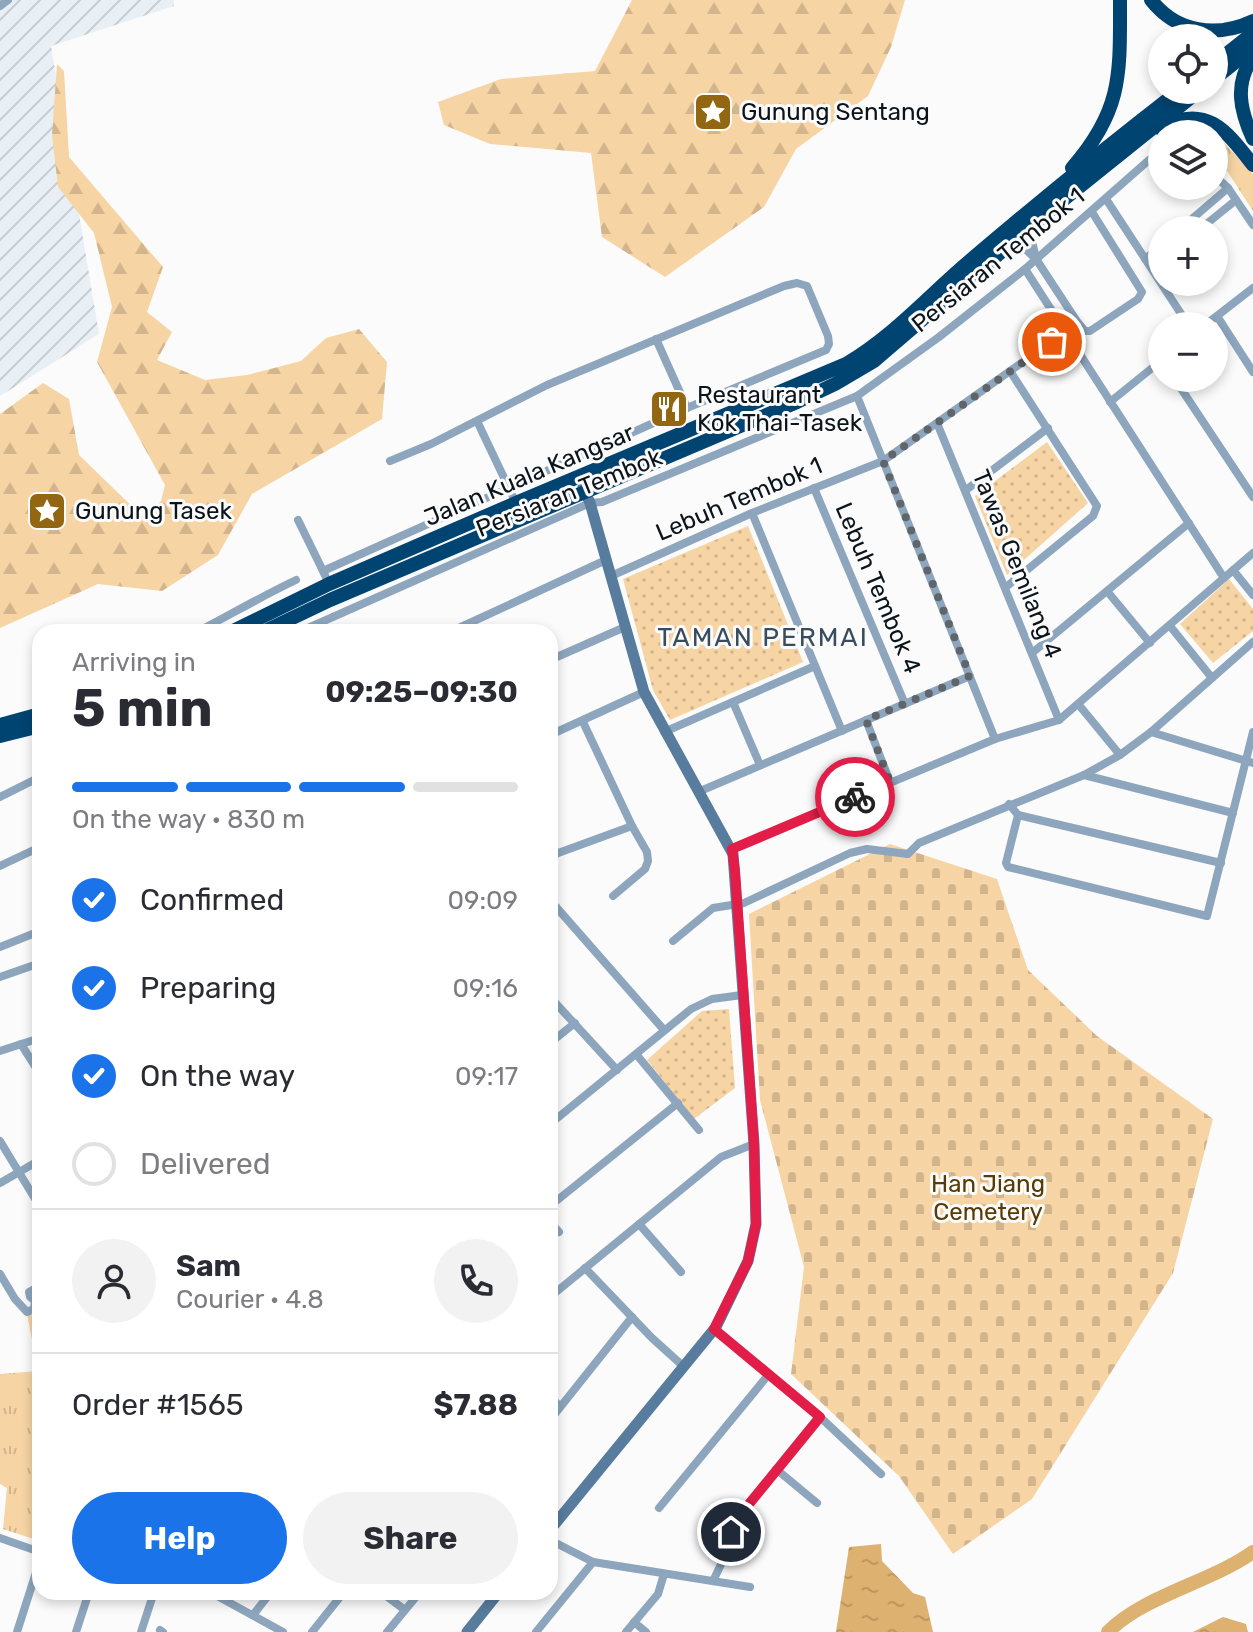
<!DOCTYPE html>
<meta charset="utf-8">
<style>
:root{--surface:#fff;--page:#f2f2f3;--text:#2b2b33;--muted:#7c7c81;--line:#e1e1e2;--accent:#1a73e8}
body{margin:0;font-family:Rubik,sans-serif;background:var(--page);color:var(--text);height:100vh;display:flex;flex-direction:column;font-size:30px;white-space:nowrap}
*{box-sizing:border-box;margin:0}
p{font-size:26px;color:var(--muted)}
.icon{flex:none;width:44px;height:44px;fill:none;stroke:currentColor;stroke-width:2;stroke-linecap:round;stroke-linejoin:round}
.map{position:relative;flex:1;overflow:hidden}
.drawer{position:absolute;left:32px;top:624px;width:526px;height:976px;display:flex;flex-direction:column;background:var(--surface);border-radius:24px;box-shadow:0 4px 12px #0003}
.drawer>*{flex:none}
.fabs{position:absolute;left:1148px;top:24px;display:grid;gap:16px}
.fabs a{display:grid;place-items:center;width:80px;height:80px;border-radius:50%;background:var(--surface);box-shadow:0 4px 12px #0003;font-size:40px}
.pin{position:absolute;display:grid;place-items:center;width:68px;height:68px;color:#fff;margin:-34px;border:4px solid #fff;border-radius:50%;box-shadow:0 2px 8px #0007}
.courier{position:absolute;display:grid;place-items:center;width:80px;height:80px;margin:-40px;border:6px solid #e11d48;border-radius:50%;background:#fff;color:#222;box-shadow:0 2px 10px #0007}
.summary em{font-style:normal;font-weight:700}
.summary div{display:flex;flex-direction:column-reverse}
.summary{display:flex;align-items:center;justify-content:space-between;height:136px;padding:0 40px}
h1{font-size:52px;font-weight:700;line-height:60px}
.bar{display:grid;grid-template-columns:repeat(4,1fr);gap:12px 8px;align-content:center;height:96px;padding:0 40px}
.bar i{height:10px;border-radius:6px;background:var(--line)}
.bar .selected{background:var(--accent)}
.bar p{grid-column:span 4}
.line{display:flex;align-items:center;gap:20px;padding:0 40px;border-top:2px solid var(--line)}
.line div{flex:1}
.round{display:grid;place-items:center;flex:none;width:84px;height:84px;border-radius:42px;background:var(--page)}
ol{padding:0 40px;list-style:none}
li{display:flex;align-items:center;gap:24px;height:88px}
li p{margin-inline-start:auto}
li .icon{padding:8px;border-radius:50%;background:var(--accent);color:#fff;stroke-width:4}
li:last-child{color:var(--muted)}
li i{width:44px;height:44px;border:4px solid var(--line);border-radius:50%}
.button{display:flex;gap:16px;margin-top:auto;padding:16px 40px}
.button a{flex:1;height:92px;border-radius:48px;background:var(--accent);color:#fff;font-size:32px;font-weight:700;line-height:92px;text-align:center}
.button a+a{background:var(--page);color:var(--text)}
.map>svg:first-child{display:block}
.industrial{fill:url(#industrial-furrows)}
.grass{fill:url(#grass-tufts)}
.forest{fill:url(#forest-firs)}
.cemetery{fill:url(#cemetery-stones)}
.park{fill:url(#park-dots)}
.water{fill:url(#water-ripples)}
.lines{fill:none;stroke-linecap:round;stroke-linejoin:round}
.river{stroke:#ddb16f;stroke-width:14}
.street{stroke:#8da6bd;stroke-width:8}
.secondary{stroke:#577c9e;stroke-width:11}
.highway{stroke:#004472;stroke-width:14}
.done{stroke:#606569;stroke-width:8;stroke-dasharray:0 14.4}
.route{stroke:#e11d48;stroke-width:10}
.labels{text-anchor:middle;stroke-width:6;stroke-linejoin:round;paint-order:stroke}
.poi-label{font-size:24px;fill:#0c141b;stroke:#fbfbfb;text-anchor:start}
.street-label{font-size:24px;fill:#0c141b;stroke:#fbfbfb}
.park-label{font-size:24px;fill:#583b03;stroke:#fbfbfb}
.neighbourhood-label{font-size:26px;letter-spacing:2px;fill:#394c5d;stroke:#fbfbfb}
</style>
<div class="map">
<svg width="1253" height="1632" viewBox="0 0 1253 1632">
<defs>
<pattern id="industrial-furrows" width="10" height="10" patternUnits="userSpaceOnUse" patternTransform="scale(2)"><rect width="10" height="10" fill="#e9f0f5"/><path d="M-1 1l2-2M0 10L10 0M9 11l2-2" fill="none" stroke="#c7cdd1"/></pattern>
<pattern id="grass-tufts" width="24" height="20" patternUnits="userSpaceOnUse" patternTransform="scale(2)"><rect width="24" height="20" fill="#f6d4a4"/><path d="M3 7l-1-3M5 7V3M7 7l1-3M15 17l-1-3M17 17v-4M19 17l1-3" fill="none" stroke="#d2b58d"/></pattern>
<pattern id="forest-firs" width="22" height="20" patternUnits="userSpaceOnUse" patternTransform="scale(2)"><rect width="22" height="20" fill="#f6d4a4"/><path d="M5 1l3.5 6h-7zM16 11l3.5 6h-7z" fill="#d2b58d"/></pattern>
<pattern id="cemetery-stones" width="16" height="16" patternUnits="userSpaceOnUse" patternTransform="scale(2)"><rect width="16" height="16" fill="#f6d4a4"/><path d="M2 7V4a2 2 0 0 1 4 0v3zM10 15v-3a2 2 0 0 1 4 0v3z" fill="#d2b58d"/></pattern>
<pattern id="park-dots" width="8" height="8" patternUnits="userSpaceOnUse" patternTransform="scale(2)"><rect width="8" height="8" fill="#f6d4a4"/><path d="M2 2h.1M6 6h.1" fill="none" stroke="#d2b58d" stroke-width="1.8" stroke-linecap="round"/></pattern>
<pattern id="water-ripples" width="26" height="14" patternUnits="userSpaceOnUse" patternTransform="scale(2)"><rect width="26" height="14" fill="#ddb16f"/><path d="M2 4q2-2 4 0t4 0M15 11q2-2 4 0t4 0" fill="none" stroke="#bc9760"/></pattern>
</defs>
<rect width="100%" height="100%" fill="#fbfbfb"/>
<path class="industrial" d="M0,0H174V6L51,46L99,334L0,396Z"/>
<g class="grass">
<path d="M1180,126L1213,131L1253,174V211L1227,171L1214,164V134H1171Z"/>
<path d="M27,1314L40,1318V1541L3,1529L7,1488L0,1484V1374L38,1371Z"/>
</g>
<g class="forest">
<path d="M632,0H905L891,47L868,96L796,149L764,207L665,277L602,237L591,153L490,144L444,125L438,102L501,79L595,71Z"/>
<path d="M57,64L64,71L69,157L163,267L147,312L172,332L157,360L205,380L247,375L301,361L326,338L359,329L387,362L382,419L252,494L218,555L162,591L98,584L0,628V414L43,383L69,399L79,455L143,517L161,501L165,485L97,362L112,307L94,233L58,187L52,135Z"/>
</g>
<path class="cemetery" d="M890,844L997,879L1028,970L1097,1036L1213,1119L1173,1273L1032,1499L953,1554L899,1476L791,1374L804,1267L760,1100L749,914Z"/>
<g class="park">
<path d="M1047,442L1088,503L1007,575L975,496Z"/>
<path d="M748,526L803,662L670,720L653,690L623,579Z"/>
<path d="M1229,579L1253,609V631L1213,663L1180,624Z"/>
<path d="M729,1009L735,1088L694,1119L647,1060L702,1011Z"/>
</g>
<g class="water">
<path d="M881,1544L882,1561L913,1593L925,1597L933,1632H836L849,1547Z"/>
<path d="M1223,1617L1246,1624L1248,1632H1193Z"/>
</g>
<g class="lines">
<path class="river" d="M1108,1632C1143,1596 1211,1582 1253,1552"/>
<g class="street">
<path d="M0,6L8,0"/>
<path d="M1214,175L1228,188L1253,225"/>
<path d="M1106,199L1189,326"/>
<path d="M1179,230L1228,188"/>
<path d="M1199,230L1236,200"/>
<path d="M1035,254L1031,237L1036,226"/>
<path d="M1145,259L1162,245"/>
<path d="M1025,269L1224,578"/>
<path d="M1217,316L1253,372"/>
<path d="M1078,323L1085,331H1090L1138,299L1142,292L1092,212"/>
<path d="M1204,326L1253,288"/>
<path d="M656,339L687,408"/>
<path d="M1174,378L1253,497"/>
<path d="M857,396L995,739"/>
<path d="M1110,402L1162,360"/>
<path d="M477,421L516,503"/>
<path d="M937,423L1059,720"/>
<path d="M814,488L905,704"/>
<path d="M966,490L1048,428"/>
<path d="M752,513L842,731"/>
<path d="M298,520L323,571"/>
<path d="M1233,570L1253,595"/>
<path d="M611,576L752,513L883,461L1078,323L1036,259L1023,247H1008"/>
<path d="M329,584L323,571L687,408L826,350L829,344L828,336L807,286L797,283L784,286L547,385L431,444L390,461"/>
<path d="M1006,587L1093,516L1097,506L1010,371"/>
<path d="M1107,591L1150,643"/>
<path d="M1170,626L1212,678"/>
<path d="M197,632C230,615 262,596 296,580"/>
<path d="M299,632L590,503L602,502L857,396L939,337L1025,269L1149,160L1162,152"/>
<path d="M450,632L606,560"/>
<path d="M1032,653L1189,523"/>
<path d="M550,660L625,627"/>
<path d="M733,702L760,765"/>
<path d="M1079,705L1120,755"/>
<path d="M866,720L890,782"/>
<path d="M583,722L632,826L647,852L648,861L645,869L613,896"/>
<path d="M664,732L815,666"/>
<path d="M1151,732L1253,763"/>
<path d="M550,735L644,692"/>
<path d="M1084,775L1233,813"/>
<path d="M698,792L970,676"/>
<path d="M0,797L40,777"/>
<path d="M1009,804L1018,815L1221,863"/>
<path d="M1018,815L1006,863L1008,867L1207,916L1253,732"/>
<path d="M732,849L995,739L1059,720L1253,553"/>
<path d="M550,856L632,826"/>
<path d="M0,866L40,847"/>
<path d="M550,900L664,1030"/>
<path d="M673,941L713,908L744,903L850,853L867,849L908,854L919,843L1084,775L1120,755L1151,732L1253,642"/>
<path d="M0,947L40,931"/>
<path d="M0,977L40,963"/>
<path d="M550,997L617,1070"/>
<path d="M550,1043L575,1023"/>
<path d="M21,1044L40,1074"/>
<path d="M0,1051L40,1038"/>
<path d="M636,1054L699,1130"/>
<path d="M550,1124L691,1009L712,999L742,995"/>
<path d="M0,1141L40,1207"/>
<path d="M0,1183L40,1160"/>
<path d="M550,1206L678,1103"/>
<path d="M550,1222L559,1232"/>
<path d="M639,1224L681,1272"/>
<path d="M585,1268L652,1338L683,1366"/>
<path d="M0,1274L15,1299L27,1312L34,1309L35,1301L30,1297L29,1292L40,1286"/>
<path d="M550,1297L721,1157L754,1144"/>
<path d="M714,1329L820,1417L881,1474"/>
<path d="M550,1396L560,1407"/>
<path d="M550,1420L632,1317"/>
<path d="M776,1469L817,1503"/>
<path d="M659,1508L769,1374"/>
<path d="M0,1538L40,1552"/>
<path d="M550,1540L593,1562L750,1587"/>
<path d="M713,1581L726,1554L736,1520L820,1417"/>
<path d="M210,1592L283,1632"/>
<path d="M381,1592L405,1610"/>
<path d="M253,1615L271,1592"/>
<path d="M634,1622L646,1632"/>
<path d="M160,1630L163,1632"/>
<path d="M17,1632L40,1560"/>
<path d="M76,1632L89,1592"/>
<path d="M141,1632L154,1592"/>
<path d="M312,1632L344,1592"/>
<path d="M387,1632L420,1592"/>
<path d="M536,1632L593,1562"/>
<path d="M626,1632L658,1594L664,1574"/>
</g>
<g class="secondary">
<path d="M550,1530L716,1327L748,1261L756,1224L754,1144L733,854L644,692L590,503L583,487"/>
<path d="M467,1632L499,1592"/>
</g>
<g class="highway">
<path d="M1151,0C1177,33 1216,38 1253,21"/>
<path d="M1253,57C1234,84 1240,110 1253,139"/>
<path d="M1214,64L1253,33"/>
<path d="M1214,79L1253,48"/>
<path d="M1159,128C1206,103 1226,130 1253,165"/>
<path d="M1072,168C1123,110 1120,73 1120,0"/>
<path d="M231,632L329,584L516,503L846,364C894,336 930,294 972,259C1040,201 1109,145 1180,90"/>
<path d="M263,632L330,600L797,402L835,384L874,361L1043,216L1200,90"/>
<path d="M0,725L40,714"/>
<path d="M0,736L40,726"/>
</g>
</g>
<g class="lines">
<path class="done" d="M855,797L890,782L866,720L970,676L883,461L1052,342"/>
<path class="route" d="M731,1532L736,1520L820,1417L714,1329L748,1261L756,1224L754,1144L735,871L732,849L855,797"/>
</g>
<defs>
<g id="sight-square" transform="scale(2)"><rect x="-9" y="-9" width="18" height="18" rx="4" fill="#936611" stroke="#fbfbfb"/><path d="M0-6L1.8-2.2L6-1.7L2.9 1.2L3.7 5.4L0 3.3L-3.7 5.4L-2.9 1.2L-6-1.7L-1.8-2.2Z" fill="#fff"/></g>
<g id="restaurant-square" transform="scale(2)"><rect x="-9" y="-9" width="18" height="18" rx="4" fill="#936611" stroke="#fbfbfb"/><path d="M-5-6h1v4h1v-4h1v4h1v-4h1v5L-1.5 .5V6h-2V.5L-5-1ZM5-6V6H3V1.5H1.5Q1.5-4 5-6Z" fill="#fff"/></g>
</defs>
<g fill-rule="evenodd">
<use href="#sight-square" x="713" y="112"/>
<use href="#restaurant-square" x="669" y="409"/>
<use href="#sight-square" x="47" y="511"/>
</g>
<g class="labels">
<g class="poi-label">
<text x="741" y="120">Gunung Sentang</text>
<text x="697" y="403">Restaurant<tspan x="697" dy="28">Kok Thai-Tasek</tspan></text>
<text x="75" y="519">Gunung Tasek</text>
</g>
<g class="street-label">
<text transform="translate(998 260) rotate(-39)" y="8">Persiaran Tembok 1</text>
<text transform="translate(529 475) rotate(-23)" y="8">Jalan Kuala Kangsar</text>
<text transform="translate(569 493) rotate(-22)" y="8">Persiaran Tembok</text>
<text transform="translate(739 499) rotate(-23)" y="8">Lebuh Tembok 1</text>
<text transform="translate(1017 564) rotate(68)" y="8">Tawas Gemilang 4</text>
<text transform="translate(878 588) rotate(67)" y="8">Lebuh Tembok 4</text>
</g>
<g class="park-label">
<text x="988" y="1192">Han Jiang<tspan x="988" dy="28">Cemetery</tspan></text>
</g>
<g class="neighbourhood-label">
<text x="763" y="646">TAMAN PERMAI</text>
</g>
</g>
</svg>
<div class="fabs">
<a><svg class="icon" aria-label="locate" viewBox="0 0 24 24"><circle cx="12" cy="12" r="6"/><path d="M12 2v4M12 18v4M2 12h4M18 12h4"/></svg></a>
<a><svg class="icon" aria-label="layers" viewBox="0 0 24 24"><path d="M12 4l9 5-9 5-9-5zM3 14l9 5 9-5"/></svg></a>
<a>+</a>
<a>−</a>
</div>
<div class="pin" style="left:1052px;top:342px;background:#ea580c"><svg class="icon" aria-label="bag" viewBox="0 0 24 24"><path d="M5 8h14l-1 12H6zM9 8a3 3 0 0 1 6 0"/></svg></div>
<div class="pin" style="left:731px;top:1532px;background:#1f2937"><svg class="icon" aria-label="home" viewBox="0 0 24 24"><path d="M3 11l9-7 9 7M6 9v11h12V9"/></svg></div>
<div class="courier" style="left:855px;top:797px"><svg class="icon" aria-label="bike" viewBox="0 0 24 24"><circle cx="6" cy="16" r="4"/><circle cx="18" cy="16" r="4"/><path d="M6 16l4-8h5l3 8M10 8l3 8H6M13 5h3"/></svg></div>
<section class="drawer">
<div class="summary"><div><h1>5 min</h1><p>Arriving in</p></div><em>09:25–09:30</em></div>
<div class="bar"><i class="selected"></i><i class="selected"></i><i class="selected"></i><i></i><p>On the way · 830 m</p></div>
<ol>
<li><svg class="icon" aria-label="check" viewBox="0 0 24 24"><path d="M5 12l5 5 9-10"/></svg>Confirmed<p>09:09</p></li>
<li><svg class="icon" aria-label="check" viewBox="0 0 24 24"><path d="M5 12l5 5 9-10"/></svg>Preparing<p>09:16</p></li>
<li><svg class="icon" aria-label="check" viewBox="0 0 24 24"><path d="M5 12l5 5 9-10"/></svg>On the way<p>09:17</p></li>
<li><i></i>Delivered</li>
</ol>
<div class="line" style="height:144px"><a class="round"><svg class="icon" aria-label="person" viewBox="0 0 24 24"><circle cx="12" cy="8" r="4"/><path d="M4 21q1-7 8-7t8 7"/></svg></a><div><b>Sam</b><p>Courier · 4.8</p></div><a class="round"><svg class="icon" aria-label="phone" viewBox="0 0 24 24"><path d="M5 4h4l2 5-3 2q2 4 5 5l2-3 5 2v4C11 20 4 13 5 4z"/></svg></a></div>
<div class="line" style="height:104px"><div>Order #1565</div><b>$7.88</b></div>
<div class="button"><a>Help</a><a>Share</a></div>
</section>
</div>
